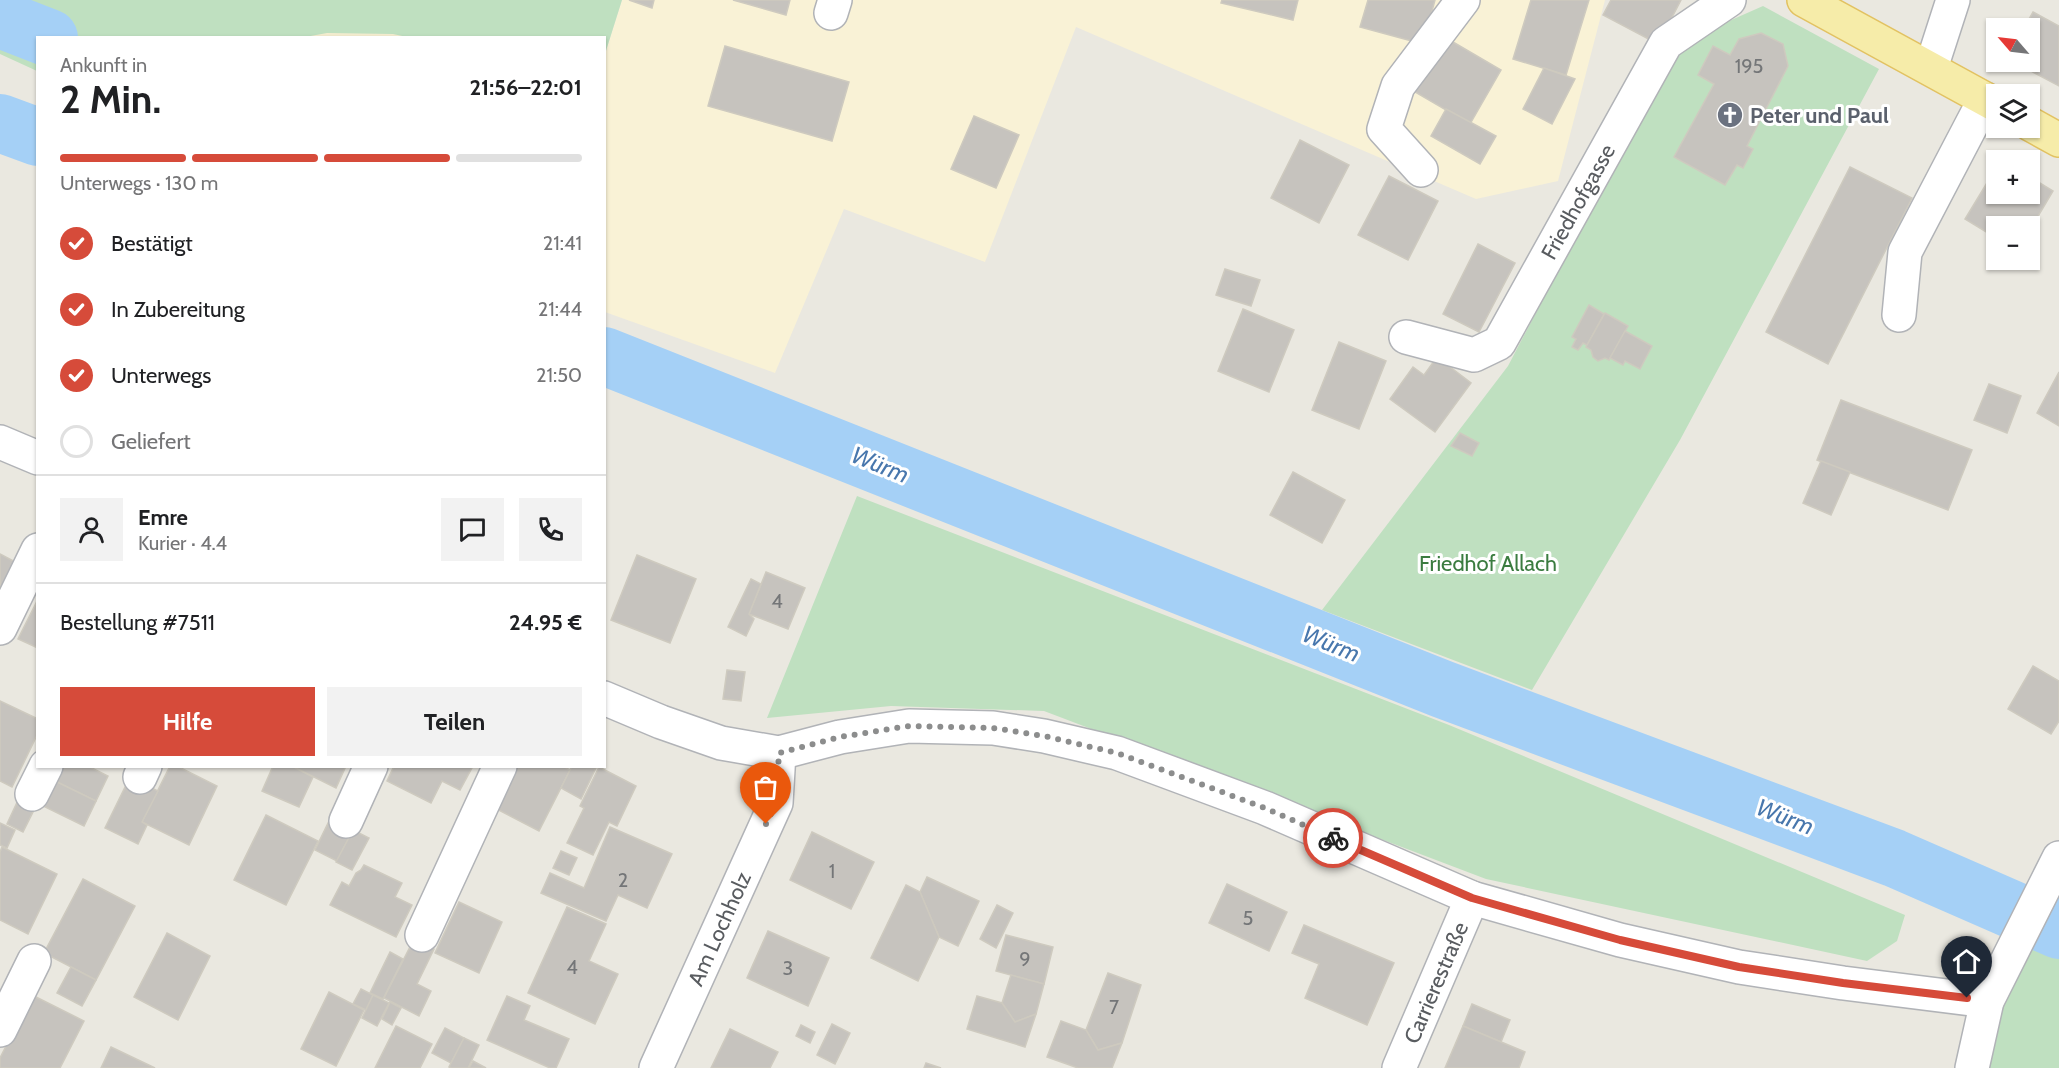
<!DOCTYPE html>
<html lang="de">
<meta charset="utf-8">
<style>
:root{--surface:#fff;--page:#f2f2f2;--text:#202124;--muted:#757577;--line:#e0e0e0;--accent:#d64b3a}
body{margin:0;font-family:Cabin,sans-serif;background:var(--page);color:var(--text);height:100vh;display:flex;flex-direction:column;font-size:22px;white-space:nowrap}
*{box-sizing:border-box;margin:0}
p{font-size:20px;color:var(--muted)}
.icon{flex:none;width:33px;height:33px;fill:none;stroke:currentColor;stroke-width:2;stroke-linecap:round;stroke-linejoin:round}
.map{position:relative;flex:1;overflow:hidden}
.panel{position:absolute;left:36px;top:36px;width:570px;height:732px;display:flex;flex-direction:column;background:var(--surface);border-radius:0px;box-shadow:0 2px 4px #0004}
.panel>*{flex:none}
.needle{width:39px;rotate:298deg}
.controls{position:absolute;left:1986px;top:18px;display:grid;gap:12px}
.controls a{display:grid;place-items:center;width:54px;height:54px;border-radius:0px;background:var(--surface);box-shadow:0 2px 4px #0004;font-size:30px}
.pin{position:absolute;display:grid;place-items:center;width:51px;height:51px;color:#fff;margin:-62px -26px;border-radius:50% 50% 50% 0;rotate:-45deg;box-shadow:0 0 6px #0007}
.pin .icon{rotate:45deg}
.courier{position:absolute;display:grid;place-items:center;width:60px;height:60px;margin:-30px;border:4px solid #d64b3a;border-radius:50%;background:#fff;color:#222;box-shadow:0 2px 8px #0007}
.headline em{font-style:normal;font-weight:700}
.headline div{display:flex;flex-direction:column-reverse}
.headline{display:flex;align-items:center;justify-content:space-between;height:102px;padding:0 24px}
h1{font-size:39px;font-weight:700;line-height:45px}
.bar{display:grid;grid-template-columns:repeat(4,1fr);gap:9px 6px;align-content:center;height:72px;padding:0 24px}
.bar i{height:8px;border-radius:4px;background:var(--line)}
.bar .on{background:var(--accent)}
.bar p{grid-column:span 4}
.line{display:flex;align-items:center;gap:15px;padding:0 24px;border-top:2px solid var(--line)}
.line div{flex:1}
.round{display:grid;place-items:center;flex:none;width:63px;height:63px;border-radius:0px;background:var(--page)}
ol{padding:0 24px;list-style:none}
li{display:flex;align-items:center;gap:18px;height:66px}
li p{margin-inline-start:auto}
li .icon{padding:6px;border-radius:50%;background:var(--accent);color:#fff;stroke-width:4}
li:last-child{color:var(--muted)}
li i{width:33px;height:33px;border:3px solid var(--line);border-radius:50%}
.action{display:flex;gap:12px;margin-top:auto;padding:12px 24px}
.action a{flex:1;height:69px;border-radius:0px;background:var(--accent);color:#fff;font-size:24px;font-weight:700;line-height:69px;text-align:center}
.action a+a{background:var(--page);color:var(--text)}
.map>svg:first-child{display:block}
.commercial{fill:#f9f2d6}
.green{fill:#bfe0c0}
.sand{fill:#f5eed0}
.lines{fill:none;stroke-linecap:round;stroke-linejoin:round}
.river{stroke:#a5d0f6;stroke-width:58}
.building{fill:#c6c3be;stroke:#cecabf;stroke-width:1.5}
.minor-casing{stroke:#b1b3b7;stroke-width:36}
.major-casing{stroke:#e2c262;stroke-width:36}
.minor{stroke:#fff;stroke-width:33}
.major{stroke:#f6eca9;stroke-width:33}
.done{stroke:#8c8d8d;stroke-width:6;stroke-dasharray:0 10.8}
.route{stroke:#d64b3a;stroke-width:8}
.labels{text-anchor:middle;stroke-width:6;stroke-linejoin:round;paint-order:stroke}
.number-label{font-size:20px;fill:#747678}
.worship-label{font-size:22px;font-weight:bold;fill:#5b616d;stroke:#fff;text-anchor:start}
.street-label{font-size:22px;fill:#595c60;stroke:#fff}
.park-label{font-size:22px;fill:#3b7c40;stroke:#fff}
.water-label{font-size:24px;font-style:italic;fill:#4877ad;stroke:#fff}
</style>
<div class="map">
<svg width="2059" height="1068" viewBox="0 0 2059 1068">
<rect width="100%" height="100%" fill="#eae8e0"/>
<path class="commercial" d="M622,0H1605L1558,181L1476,199L1076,27L985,262L844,209L775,373L605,312V54Z"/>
<g class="green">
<path d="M0,0H622L605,54L604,38H38L37,71L0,54Z"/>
<path d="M1763,6L1879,69L1680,440L1532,690L1322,610L1508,366L1669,58L1695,36Z"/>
<path d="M857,496L1449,725L1905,915L1897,941L1867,961L1486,879L1044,711L891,706L767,718Z"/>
<path d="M2043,924L2059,931V1068H1986L2006,982Z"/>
</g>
<path class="sand" d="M327,33L393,34L407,37H305Z"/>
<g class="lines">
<g class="river">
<path d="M0,19L49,38"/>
<path d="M0,123L38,137"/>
<path d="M604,356L1442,689L1894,858L2059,930"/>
</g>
</g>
<g class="building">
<path d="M629,0H654L652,8Z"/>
<path d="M733,0H790L786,15Z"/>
<path d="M1222,0H1298L1293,20L1221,3Z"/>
<path d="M1368,0H1435L1423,44L1360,27Z"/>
<path d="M1531,0H1589L1566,75L1513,59Z"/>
<path d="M1611,0H1681L1658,44L1603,15Z"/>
<path d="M2033,12L2059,26V86L2014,62H2030V28H2024Z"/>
<path d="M1761,33L1783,44L1788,66L1747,146L1753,149L1743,168L1737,165L1725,185L1674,157L1714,84L1698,75L1713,46L1730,55L1739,39Z"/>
<path d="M1441,35L1501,70L1470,124L1410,89Z"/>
<path d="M725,46L849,82L832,141L708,106Z"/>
<path d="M1544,68L1575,79L1552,124L1523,109Z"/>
<path d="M1446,109L1496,136L1480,164L1431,136Z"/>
<path d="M974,116L1019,135L996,188L951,169Z"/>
<path d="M1300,140L1349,165L1319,223L1271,198Z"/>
<path d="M1850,167L1912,198L1828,364L1766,332Z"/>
<path d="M1996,168V194H2030V177L2053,191L2030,230V226H1996V238L1965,219Z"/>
<path d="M1389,176L1438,201L1408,260L1358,235Z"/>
<path d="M1478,244L1515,263L1479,332L1443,314Z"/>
<path d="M1225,269L1260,280L1251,306L1216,295Z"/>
<path d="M1589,305L1604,314L1587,345L1583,343L1578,350L1572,347L1576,339L1572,337Z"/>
<path d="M1243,309L1294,330L1269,392L1218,371Z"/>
<path d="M1605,313L1628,326L1609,360L1605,358L1598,361L1593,357L1591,350L1586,347Z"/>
<path d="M1625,331L1652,346L1640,369L1625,361L1623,365L1610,358Z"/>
<path d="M1339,342L1386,361L1359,429L1312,410Z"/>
<path d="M1437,357L1471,383L1435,432L1390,399L1413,367L1424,375Z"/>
<path d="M2059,372V426L2037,413Z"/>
<path d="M1989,384L2021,396L2007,433L1974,420Z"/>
<path d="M1841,400L1972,450L1948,510L1817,460Z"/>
<path d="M1460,433L1479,443L1472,456L1451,446Z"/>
<path d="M1821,461L1850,472L1831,515L1803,503Z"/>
<path d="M1293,472L1345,500L1322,543L1270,515Z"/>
<path d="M0,554L23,566L0,604Z"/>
<path d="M637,555L696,579L670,643L611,620Z"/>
<path d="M766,572L805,588L788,629L749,614Z"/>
<path d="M751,579L761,584L749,614L754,619L746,636L728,627Z"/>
<path d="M38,599V648L18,639Z"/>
<path d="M2033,666L2059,681V721L2051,734L2008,709Z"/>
<path d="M727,670L745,672L741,701L723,699Z"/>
<path d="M0,701L38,719V733L12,787L0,781Z"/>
<path d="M60,766H88L108,776L96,801L53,780Z"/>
<path d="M170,766H177L217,786L189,845L142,822Z"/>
<path d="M273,766H292L313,777L299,807L262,791Z"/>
<path d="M292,766H346L336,788Z"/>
<path d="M394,766H473L460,790L442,781L431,803L387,781Z"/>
<path d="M506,766H563L570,770L539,831L487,804Z"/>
<path d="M572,766L596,768L581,799L561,788Z"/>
<path d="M599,767L636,786L617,826L609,822L593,855L567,843L584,808L580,806Z"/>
<path d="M130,777L158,791L142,822L147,825L138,844L105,828Z"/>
<path d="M53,780L96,801L84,826L41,805Z"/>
<path d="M20,796L37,804L23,832L7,824Z"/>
<path d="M266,815L318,841L286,905L234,880Z"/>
<path d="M330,819L353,830L337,861L315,850Z"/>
<path d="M0,823L15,830L7,848L0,845Z"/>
<path d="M610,827L672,854L647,908L618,895L606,921L541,893L550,873L584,888Z"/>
<path d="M353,830L369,838L352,870L336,862Z"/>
<path d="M812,832L874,862L851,909L790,880Z"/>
<path d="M2,847L57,874L28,934L0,920V852Z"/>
<path d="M561,851L577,858L569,875L553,868Z"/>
<path d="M364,865L402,883L395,897L412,905L396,937L330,905L342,882L349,886L356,873L361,870Z"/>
<path d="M927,877L979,901L958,946L939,937L920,892Z"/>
<path d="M83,879L135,906L96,980L44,953Z"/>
<path d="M1227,884L1287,912L1269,951L1209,923Z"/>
<path d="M906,885L920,892L939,937L918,981L871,958Z"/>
<path d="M459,902L502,922L479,973L435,953Z"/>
<path d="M997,905L1013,913L996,948L980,939Z"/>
<path d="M567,907L606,924L589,961L618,974L595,1024L528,993Z"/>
<path d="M1304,925L1394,963L1367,1025L1305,998L1319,964L1292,953Z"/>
<path d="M768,931L829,958L808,1006L747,978Z"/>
<path d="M167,933L210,956L178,1020L134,997Z"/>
<path d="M1006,935L1053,947L1044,984L996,971Z"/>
<path d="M414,939L434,949L417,984L431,991L419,1016L384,998Z"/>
<path d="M390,952L403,959L383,999L370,993Z"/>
<path d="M71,967L96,980L82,1006L57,993Z"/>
<path d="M1108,973L1141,985L1122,1043L1098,1050L1086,1030Z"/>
<path d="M1011,975L1044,984L1036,1014L1015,1022L1002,1003Z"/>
<path d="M361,989L373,995L366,1010L353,1004Z"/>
<path d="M329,992L364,1010L336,1066L301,1049Z"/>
<path d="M32,995L84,1021L60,1068H0V1058Z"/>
<path d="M373,995L389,1003L377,1026L362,1018Z"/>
<path d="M507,996L530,1006L524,1020L569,1039L556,1068H550L487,1040Z"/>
<path d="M977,996L1002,1003L1015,1022L1036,1014L1025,1047L967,1029Z"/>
<path d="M390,1002L401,1008L392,1025L382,1019Z"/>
<path d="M1472,1004L1510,1020L1501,1042L1463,1026Z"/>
<path d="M1061,1021L1086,1030L1098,1050L1122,1043L1112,1068H1078L1047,1057Z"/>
<path d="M832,1024L850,1033L835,1064L817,1055Z"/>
<path d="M801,1025L815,1032L810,1043L796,1036Z"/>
<path d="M396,1026L432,1044L420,1068H375Z"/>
<path d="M1463,1026L1525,1052L1519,1068H1445Z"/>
<path d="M445,1028L464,1038L451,1063L432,1053Z"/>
<path d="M730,1029L778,1052L770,1068H711Z"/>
<path d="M464,1038L479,1045L468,1068H451L449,1067Z"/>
<path d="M111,1047L155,1068H101Z"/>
<path d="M473,1061L486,1068H469Z"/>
<path d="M926,1063L941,1068H924Z"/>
</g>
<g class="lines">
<g class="minor-casing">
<g id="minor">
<path d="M831,13L835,0"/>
<path d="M1931,68L1953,0"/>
<path d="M1421,170L1384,129L1398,86L1463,0"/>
<path d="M1899,315L1905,252L1985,99"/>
<path id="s1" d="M1406,337L1474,355L1499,343L1666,43L1729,0"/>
<path d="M0,442L38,458"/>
<path d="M0,628L38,550"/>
<path d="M604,698L661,722L721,743L779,753L840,737L909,726L993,728L1044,736L1117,753L1265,808L1472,898L1620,940L1739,967L1843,983L1987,1001"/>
<path d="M140,777L145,766"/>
<path d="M32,794L46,766"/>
<path d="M346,821L371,766"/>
<path d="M422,935L500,766"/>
<path d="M0,1030L34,961"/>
<path id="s2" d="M656,1068L776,803L779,753"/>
<path id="s3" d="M1399,1068L1472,898"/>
<path d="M1972,1068L1987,1001L2059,858"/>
</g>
</g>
<g class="major-casing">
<g id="major">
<path d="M1804,0L1996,105"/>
<path d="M2030,124L2059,140"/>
</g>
</g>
<use href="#minor" class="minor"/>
<use href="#major" class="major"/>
</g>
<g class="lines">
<path class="done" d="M766,824L776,803L779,753L840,737L909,726L993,728L1044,736L1117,753L1265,808L1333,838"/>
<path class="route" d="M1333,838L1472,898L1620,940L1739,967L1843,983L1967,998"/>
</g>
<defs>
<g id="church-disc" transform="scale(1.35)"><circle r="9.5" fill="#6b7280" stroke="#fff"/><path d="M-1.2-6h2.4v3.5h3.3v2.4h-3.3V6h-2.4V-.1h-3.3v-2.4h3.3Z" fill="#fff"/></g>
</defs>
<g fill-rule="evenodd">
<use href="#church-disc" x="1730" y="115"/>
</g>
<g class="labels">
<g class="number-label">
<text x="1749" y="73">195</text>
<text x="777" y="608">4</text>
<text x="832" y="878">1</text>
<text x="623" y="887">2</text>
<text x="1248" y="925">5</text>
<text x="1025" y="966">9</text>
<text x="572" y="974">4</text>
<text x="788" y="975">3</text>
<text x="1114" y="1014">7</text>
</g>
<g class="worship-label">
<text x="1750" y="123">Peter und Paul</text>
</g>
<g class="street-label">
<text dy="8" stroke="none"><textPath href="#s1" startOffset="260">Friedhofgasse</textPath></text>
<text dy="8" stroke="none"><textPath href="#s2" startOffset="153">Am Lochholz</textPath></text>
<text dy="8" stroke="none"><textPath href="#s3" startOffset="93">Carrierestraße</textPath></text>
</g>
<g class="park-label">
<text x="1488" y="571">Friedhof Allach</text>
</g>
<g class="water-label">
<text transform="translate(880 465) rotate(22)" y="8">Würm</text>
<text transform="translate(1331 644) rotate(22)" y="8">Würm</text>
<text transform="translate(1785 817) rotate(21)" y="8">Würm</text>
</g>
</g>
</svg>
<div class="controls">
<a><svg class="needle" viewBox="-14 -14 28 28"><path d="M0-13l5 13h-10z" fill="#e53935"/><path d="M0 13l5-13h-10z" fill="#757577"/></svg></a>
<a><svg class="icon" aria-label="layers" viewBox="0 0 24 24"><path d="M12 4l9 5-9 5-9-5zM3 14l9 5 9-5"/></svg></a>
<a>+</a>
<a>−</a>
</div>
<div class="pin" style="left:766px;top:824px;background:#ea580c"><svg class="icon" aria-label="bag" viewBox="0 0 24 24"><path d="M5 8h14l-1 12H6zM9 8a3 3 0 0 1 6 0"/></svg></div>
<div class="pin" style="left:1967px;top:998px;background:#1f2937"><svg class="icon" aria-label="home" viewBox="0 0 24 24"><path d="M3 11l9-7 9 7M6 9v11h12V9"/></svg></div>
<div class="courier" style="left:1333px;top:838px"><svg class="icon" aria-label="bike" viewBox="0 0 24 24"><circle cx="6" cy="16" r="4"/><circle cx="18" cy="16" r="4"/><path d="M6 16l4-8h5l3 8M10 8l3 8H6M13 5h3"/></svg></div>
<section class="panel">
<div class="headline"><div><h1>2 Min.</h1><p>Ankunft in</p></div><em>21:56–22:01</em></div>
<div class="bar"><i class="on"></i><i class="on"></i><i class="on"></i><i></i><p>Unterwegs · 130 m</p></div>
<ol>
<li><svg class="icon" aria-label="check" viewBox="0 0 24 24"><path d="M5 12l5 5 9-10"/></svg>Bestätigt<p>21:41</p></li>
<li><svg class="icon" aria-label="check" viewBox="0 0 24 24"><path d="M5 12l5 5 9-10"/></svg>In Zubereitung<p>21:44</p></li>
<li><svg class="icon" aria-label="check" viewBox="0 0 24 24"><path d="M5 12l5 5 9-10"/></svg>Unterwegs<p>21:50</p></li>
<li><i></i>Geliefert</li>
</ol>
<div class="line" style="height:108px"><a class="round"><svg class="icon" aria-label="person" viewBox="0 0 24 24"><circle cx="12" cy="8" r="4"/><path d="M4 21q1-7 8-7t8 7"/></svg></a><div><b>Emre</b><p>Kurier · 4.4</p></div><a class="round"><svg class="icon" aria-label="chat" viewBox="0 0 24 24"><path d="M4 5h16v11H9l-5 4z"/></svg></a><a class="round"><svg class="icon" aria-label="phone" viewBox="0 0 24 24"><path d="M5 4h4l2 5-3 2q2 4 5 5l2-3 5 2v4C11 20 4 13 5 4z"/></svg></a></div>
<div class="line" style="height:78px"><div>Bestellung #7511</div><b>24.95 €</b></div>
<div class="action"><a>Hilfe</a><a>Teilen</a></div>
</section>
</div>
